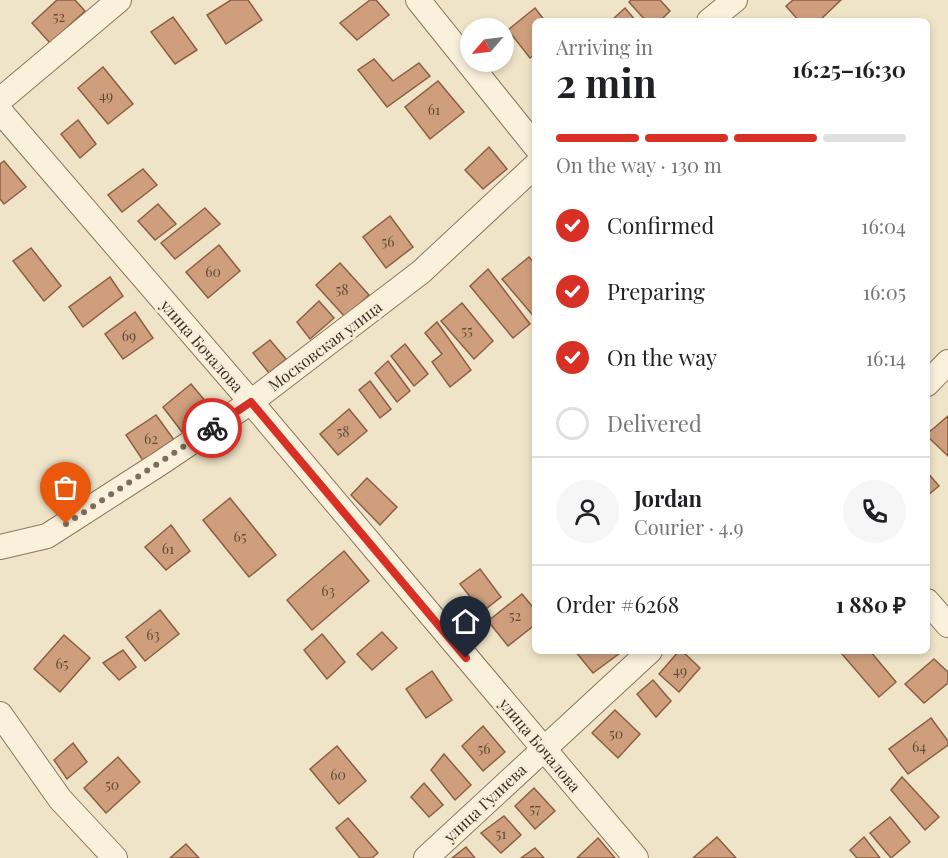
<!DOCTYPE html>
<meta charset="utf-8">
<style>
:root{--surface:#fff;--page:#f6f6f6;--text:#202124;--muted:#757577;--line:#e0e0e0;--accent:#d93025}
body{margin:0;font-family:"Playfair Display",serif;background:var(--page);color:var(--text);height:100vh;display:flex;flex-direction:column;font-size:22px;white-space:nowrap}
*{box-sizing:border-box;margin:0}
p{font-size:20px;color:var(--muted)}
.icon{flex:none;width:33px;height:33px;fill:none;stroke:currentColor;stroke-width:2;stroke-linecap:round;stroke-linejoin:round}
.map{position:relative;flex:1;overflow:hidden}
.details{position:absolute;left:532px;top:18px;width:398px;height:636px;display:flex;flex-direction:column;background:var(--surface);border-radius:9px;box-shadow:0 3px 9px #0003}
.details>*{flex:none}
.needle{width:39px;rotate:242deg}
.buttons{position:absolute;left:460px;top:18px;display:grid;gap:12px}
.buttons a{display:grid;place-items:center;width:54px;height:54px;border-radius:50%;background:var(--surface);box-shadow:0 3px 9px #0003;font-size:30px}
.pin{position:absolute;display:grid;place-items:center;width:51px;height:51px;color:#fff;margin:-62px -26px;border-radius:50% 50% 50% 0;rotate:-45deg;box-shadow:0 0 6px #0007}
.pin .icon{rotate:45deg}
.courier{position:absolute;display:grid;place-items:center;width:60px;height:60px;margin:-30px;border:4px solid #d93025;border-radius:50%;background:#fff;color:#222;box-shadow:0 2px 8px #0007}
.head em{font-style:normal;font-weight:700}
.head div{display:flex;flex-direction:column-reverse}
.head{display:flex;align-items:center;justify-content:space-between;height:102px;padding:0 24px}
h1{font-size:39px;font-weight:700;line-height:45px}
.bar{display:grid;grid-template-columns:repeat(4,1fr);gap:9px 6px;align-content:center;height:72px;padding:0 24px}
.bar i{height:8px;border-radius:4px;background:var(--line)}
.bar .current{background:var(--accent)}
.bar p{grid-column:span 4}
.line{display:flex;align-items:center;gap:15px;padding:0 24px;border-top:2px solid var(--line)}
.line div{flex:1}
.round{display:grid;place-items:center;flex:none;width:63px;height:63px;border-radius:32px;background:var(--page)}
ol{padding:0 24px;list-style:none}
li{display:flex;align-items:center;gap:18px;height:66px}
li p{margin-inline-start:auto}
li .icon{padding:6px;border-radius:50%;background:var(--accent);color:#fff;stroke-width:4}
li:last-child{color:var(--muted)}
li i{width:33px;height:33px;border:3px solid var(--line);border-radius:50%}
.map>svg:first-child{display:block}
.building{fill:#cf9f7d;stroke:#8d5f41;stroke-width:1.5}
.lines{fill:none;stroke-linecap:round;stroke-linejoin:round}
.minor-casing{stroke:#8d765c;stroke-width:26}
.minor{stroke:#faf1dc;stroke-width:24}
.done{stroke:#7c6e5b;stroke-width:6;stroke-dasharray:0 10.8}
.route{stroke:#d93025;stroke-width:8}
.labels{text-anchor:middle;stroke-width:6;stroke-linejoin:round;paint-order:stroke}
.number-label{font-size:14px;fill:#624a37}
.street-label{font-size:16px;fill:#3d2e20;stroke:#f7eed8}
</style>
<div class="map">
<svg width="948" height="858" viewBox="0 0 948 858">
<rect width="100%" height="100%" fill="#f0e4c8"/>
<g class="building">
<path d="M57,0H75L85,11L50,43L32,23Z"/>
<path d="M231,0H248L262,20L226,44L207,15Z"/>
<path d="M370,0H376L389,15L357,40L340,23Z"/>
<path d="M631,0H660L670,11L660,21H646L629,2Z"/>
<path d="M793,0H841L819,21H799L786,6Z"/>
<path d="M535,8L545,21H536V53L530,58L508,30Z"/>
<path d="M625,8L636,21H613L612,20Z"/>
<path d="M173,17L197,50L175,64L151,32Z"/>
<path d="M374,59L393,81L419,63L430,76L387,107L358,70Z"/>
<path d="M103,67L133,104L108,124L78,88Z"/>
<path d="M438,81L464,112L430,139L405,107Z"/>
<path d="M78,120L96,144L80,158L61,134Z"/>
<path d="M489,147L507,169L483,189L465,170Z"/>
<path d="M4,161L26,187L4,204L0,199V164Z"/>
<path d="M143,169L157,185L122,212L108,195Z"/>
<path d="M158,204L176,224L155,240L138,221Z"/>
<path d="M205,208L220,224L175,259L161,243Z"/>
<path d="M390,216L413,247L386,268L363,237Z"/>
<path d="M219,245L240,271L208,298L186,272Z"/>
<path d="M31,248L61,286L44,301L13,261Z"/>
<path d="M529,257L536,265V319L502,279Z"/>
<path d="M340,263L369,295L345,317L316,285Z"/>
<path d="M488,269L530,324L513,338L470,286Z"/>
<path d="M110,277L123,296L83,327L69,307Z"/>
<path d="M319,301L334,318L310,339L297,322Z"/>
<path d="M462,303L493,341L474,359L441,321Z"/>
<path d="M135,312L153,338L123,359L105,334Z"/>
<path d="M437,322L471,370L450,387L432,362L442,354L425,333Z"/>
<path d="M270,340L286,359L269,373L253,353Z"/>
<path d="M405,344L428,374L414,386L391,356Z"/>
<path d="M388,361L410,391L397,402L375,373Z"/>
<path d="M370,381L391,409L380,418L359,390Z"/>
<path d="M191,384L211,408L182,432L163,407Z"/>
<path d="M349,409L367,431L338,455L320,434Z"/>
<path d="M156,415L177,444L144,462L126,435Z"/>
<path d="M948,416V456L927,436V434Z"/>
<path d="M927,472L939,486L927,496Z"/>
<path d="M367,478L397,507L380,525L351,495Z"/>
<path d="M230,498L276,555L249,577L203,520Z"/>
<path d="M171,525L190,551L166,570L145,547Z"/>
<path d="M344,551L369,581L312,630L287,600Z"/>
<path d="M480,569L501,597L482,612L460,584Z"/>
<path d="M522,594L536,611V624L508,646L488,621Z"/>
<path d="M160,610L179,634L145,661L126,637Z"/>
<path d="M382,632L397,648L372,670L357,654Z"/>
<path d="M322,634L345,662L327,679L304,650Z"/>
<path d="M64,635L90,658L60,692L34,669Z"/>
<path d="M123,650L136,667L119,680L103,663Z"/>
<path d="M575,651H619L620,653L593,673Z"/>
<path d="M679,651H682L700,668L679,692L659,674Z"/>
<path d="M845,651H870L896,682L879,697L842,654Z"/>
<path d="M934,659L948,672V683L924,703L905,684Z"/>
<path d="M432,671L452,700L426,718L406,689Z"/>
<path d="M653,680L671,701L656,717L637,694Z"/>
<path d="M615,710L640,734L618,758L592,733Z"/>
<path d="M931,718L948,741V745L908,774L889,749Z"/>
<path d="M483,726L505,752L483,771L462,746Z"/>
<path d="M73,743L87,762L67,779L54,760Z"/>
<path d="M337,746L366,781L339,804L310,769Z"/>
<path d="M444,754L471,785L455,800L431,770Z"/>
<path d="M118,757L140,782L106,813L84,788Z"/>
<path d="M902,777L939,817L925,830L891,790Z"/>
<path d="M424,783L443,805L429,817L411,797Z"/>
<path d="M534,788L555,811L535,829L515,806Z"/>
<path d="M504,816L521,835L501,853L481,833Z"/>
<path d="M890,817L910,842L891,858L870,833Z"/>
<path d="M348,818L378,853L372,858H360L336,828Z"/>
<path d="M717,837L736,858H693Z"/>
<path d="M864,837L880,858H857L850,850Z"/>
<path d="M598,838L615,858H577Z"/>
<path d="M186,844L199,858H170Z"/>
<path d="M466,847L475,858H452Z"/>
<path d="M535,848L544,858H521Z"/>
</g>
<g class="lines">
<g class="minor-casing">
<g id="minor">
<path d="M418,0L536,147"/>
<path d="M709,21L735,0"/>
<path d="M0,100L119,0"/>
<path d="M0,111L251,402L636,858"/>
<path d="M927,384L948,362"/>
<path d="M0,547L47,536L162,462L251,402L421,272L536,165"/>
<path d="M927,601L948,625"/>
<path d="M0,714L60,799L115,858"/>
<path d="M426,858L650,651"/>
</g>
</g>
<use href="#minor" class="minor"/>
</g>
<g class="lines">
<path class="done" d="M66,524L212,428"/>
<path class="route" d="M212,428L251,402L466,658"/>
</g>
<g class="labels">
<g class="number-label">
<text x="59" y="22">52</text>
<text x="106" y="101">49</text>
<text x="434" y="115">61</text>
<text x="388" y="247">56</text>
<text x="213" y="277">60</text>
<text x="342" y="295">58</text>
<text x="467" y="336">55</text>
<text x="129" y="341">69</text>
<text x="343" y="437">58</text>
<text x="151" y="444">62</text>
<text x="240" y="542">65</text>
<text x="168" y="554">61</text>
<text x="328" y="596">63</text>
<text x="515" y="621">52</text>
<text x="153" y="640">63</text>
<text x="62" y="669">65</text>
<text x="680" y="676">49</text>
<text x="616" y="739">50</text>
<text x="919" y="752">64</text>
<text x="484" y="754">56</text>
<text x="338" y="780">60</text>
<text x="112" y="790">50</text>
<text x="535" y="814">57</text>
<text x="501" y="839">51</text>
</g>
<g class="street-label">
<text transform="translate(202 346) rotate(49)" y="6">улица Бочалова</text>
<text transform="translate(325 346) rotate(-37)" y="6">Московская улица</text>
<text transform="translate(540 745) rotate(50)" y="6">улица Бочалова</text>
<text transform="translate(485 803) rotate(-43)" y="6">улица Гулиева</text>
</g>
</g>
</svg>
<div class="buttons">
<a><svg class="needle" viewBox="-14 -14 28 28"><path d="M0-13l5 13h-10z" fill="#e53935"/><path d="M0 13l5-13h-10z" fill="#757577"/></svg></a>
</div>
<div class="pin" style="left:66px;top:524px;background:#ea580c"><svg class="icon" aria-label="bag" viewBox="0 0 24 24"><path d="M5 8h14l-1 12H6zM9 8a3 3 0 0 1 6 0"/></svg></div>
<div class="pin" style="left:466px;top:658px;background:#1f2937"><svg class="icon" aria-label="home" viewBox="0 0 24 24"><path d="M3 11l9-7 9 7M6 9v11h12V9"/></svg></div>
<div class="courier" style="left:212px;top:428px"><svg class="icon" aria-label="bike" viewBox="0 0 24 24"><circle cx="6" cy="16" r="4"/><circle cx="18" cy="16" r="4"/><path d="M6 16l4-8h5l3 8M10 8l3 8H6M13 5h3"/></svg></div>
<section class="details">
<div class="head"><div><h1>2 min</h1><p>Arriving in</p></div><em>16:25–16:30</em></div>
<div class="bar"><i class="current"></i><i class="current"></i><i class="current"></i><i></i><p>On the way · 130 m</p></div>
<ol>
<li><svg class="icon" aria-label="check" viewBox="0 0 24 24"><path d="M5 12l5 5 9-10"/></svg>Confirmed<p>16:04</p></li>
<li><svg class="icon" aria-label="check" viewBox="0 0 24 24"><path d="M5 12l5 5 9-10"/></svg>Preparing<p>16:05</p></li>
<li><svg class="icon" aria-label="check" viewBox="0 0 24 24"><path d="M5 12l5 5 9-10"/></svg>On the way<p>16:14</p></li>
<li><i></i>Delivered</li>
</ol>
<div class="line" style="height:108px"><a class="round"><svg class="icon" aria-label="person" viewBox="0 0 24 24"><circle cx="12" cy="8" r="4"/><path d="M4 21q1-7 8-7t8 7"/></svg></a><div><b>Jordan</b><p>Courier · 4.9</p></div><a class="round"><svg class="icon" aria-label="phone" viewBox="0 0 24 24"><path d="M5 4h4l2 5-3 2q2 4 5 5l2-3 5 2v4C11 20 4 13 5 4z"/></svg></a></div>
<div class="line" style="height:78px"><div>Order #6268</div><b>1 880 ₽</b></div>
</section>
</div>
